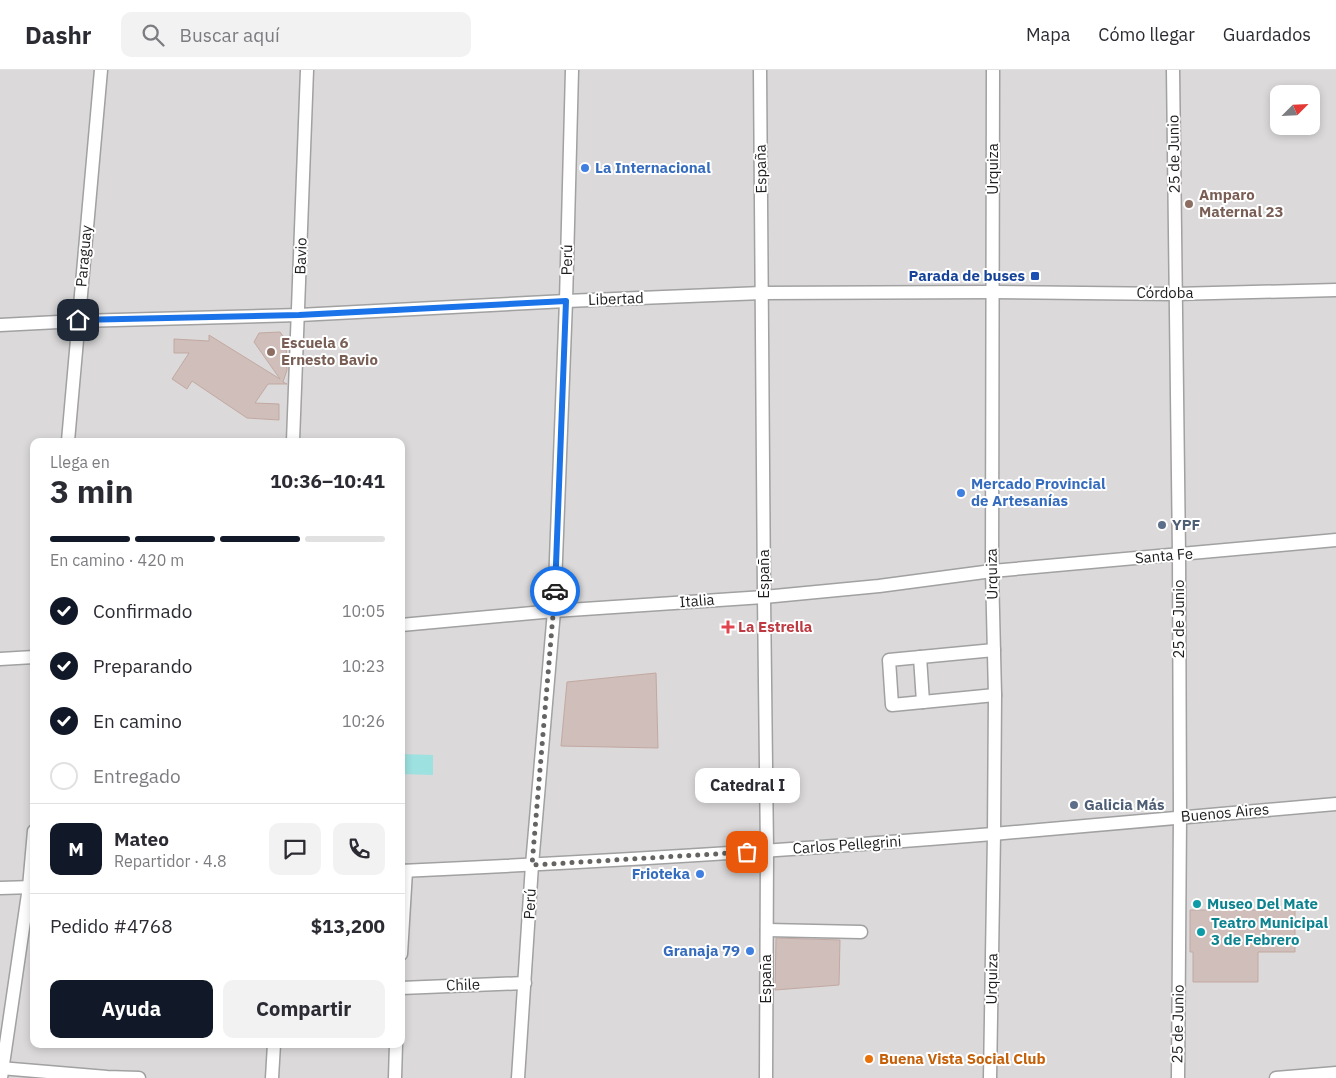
<!DOCTYPE html>
<html lang="es">
<meta charset="utf-8">
<style>
:root{--surface:#fff;--page:#f2f2f3;--text:#2b2b33;--muted:#7c7c81;--line:#e1e1e2;--accent:#111827}
body{margin:0;font-family:"IBM Plex Sans",sans-serif;background:var(--page);color:var(--text);height:100vh;display:flex;flex-direction:column;font-size:19px;white-space:nowrap}
*{box-sizing:border-box;margin:0}
p{font-size:16px;color:var(--muted)}
.icon{flex:none;width:28px;height:28px;fill:none;stroke:currentColor;stroke-width:2;stroke-linecap:round;stroke-linejoin:round}
.map{position:relative;flex:1;overflow:hidden}
.sheet{position:absolute;left:30px;top:368px;width:375px;height:610px;display:flex;flex-direction:column;background:var(--surface);border-radius:10px;box-shadow:0 2px 8px #0003}
.sheet>*{flex:none}
.needle{width:32px;rotate:66deg}
.buttons{position:absolute;left:1270px;top:15px;display:grid;gap:10px}
.buttons a{display:grid;place-items:center;width:50px;height:50px;border-radius:10px;background:var(--surface);box-shadow:0 2px 8px #0003;font-size:25px}
.pin{position:absolute;display:grid;place-items:center;width:42px;height:42px;color:#fff;margin:-21px;border-radius:10px;box-shadow:0 2px 8px #0006}
.courier{position:absolute;display:grid;place-items:center;width:50px;height:50px;margin:-25px;border:4px solid #1a73e8;border-radius:50%;background:#fff;color:#222;box-shadow:0 1px 6px #0007}
.bubble{position:absolute;height:35px;border-radius:10px;background:var(--surface);box-shadow:0 2px 8px #0003;font-size:16px;font-weight:700;line-height:35px;text-align:center}
.head em{font-style:normal;font-weight:700}
.head div{display:flex;flex-direction:column-reverse}
.head{display:flex;align-items:center;justify-content:space-between;height:85px;padding:0 20px}
h1{font-size:32px;font-weight:700;line-height:38px}
.bar{display:grid;grid-template-columns:repeat(4,1fr);gap:8px 5px;align-content:center;height:60px;padding:0 20px}
.bar i{height:6px;border-radius:4px;background:var(--line)}
.bar .active{background:var(--accent)}
.bar p{grid-column:span 4}
.line{display:flex;align-items:center;gap:12px;padding:0 20px;border-top:1px solid var(--line)}
.line div{flex:1}
.round{display:grid;place-items:center;flex:none;width:52px;height:52px;border-radius:10px;background:var(--page)}
ol{padding:0 20px;list-style:none}
li{display:flex;align-items:center;gap:15px;height:55px}
li p{margin-inline-start:auto}
li .icon{padding:5px;border-radius:50%;background:var(--accent);color:#fff;stroke-width:4}
li:last-child{color:var(--muted)}
li i{width:28px;height:28px;border:2px solid var(--line);border-radius:50%}
.primary-button{display:flex;gap:10px;margin-top:auto;padding:10px 20px}
.primary-button a{flex:1;height:58px;border-radius:10px;background:var(--accent);color:#fff;font-size:20px;font-weight:700;line-height:58px;text-align:center}
.primary-button a+a{background:var(--page);color:var(--text)}
header{display:flex;align-items:center;gap:30px;box-sizing:border-box;height:70px;padding:0 25px;background:var(--surface);border-bottom:1px solid var(--line)}
header strong{font-size:24px}
nav{display:flex;gap:28px;margin-inline-start:auto;font-size:18px}
.search{width:350px;height:45px;background:var(--page);display:flex;align-items:center;gap:12px;box-sizing:border-box;padding:0 18px;border-radius:10px;color:var(--muted);font-size:19px}
.map>svg:first-child{display:block}
.residential{fill:#dbd9da;fill-rule:evenodd}
.water{fill:#9de1e0}
.building{fill:#cfbeba;stroke:#c2a9a2}
.lines{fill:none;stroke-linecap:round;stroke-linejoin:round}
.minor-casing{stroke:#a1a1a1;stroke-width:15}
.minor{stroke:#fff;stroke-width:12}
.done{stroke:#666462;stroke-width:5;stroke-dasharray:0 9}
.route{stroke:#1a73e8;stroke-width:6}
.shop-dot{fill:#3f7fe0;stroke:#fff;stroke-width:2}
.education-dot{fill:#8d6e63;stroke:#fff;stroke-width:2}
.transit-dot{fill:#1a4fb4;stroke:#fff;stroke-width:2}
.service-dot{fill:#5c6f8a;stroke:#fff;stroke-width:2}
.health-dot{fill:#e0444e;stroke:#fff;stroke-width:2}
.culture-dot{fill:#0f9aa8;stroke:#fff;stroke-width:2}
.food-dot{fill:#e8710a;stroke:#fff;stroke-width:2}
.labels{text-anchor:middle;stroke-width:4;stroke-linejoin:round;paint-order:stroke}
.street-label{font-size:15px;fill:#1d1d1d;stroke:#fff}
.shop-label{font-size:15px;font-weight:bold;fill:#366cbe;stroke:#fff;text-anchor:start}
.education-label{font-size:15px;font-weight:bold;fill:#785e54;stroke:#fff;text-anchor:start}
.transit-label{font-size:15px;font-weight:bold;fill:#164399;stroke:#fff;text-anchor:end}
.service-label{font-size:15px;font-weight:bold;fill:#4e5e75;stroke:#fff;text-anchor:start}
.health-label{font-size:15px;font-weight:bold;fill:#be3a42;stroke:#fff;text-anchor:start}
.culture-label{font-size:15px;font-weight:bold;fill:#0d838f;stroke:#fff;text-anchor:start}
.food-label{font-size:15px;font-weight:bold;fill:#c56008;stroke:#fff;text-anchor:start}
</style>
<header>
<strong>Dashr</strong>
<div class="search"><svg class="icon" aria-label="search" viewBox="0 0 24 24"><circle cx="10" cy="10" r="6"/><path d="M15 15l6 6"/></svg>Buscar aquí</div>
<nav><a>Mapa</a><a>Cómo llegar</a><a>Guardados</a></nav>
</header>
<div class="map">
<svg width="1336" height="1008" viewBox="0 0 1336 1008">
<rect width="100%" height="100%" fill="#efe7e1"/>
<path class="residential" d="M0,0H1336V1008H0ZM1279,24H1311V56H1279ZM34,371H401V974H34Z"/>
<path class="water" d="M401,684L433,685V705L401,704Z"/>
<g class="building">
<path d="M280,262L286,270L287,300L283,312L287,314H268L255,333L279,334V350L247,348L192,311L187,319L172,309L189,283H174V269L209,271V265L280,309L254,272L259,263Z"/>
<path d="M656,603L658,678L561,676L567,612Z"/>
<path d="M1190,840H1295V882H1258V912H1193V882H1190Z"/>
<path d="M776,868L840,870L839,915L775,920Z"/>
</g>
<g class="lines">
<g class="minor-casing">
<g id="minor">
<path d="M760,0L764,527L767,781L766,1008"/>
<path d="M1173,0L1179,485L1180,747L1178,1008"/>
<path d="M0,255L78,251L299,245L566,231L762,223L993,222L1174,224L1336,220"/>
<path d="M68,371L101,0"/>
<path d="M293,371L307,0"/>
<path d="M401,555L554,541L764,527L879,516L992,501L1336,470"/>
<path d="M994,580L889,590L892,635L995,625"/>
<path d="M920,587L923,632"/>
<path d="M0,589L34,587"/>
<path d="M401,801C599,792 796,780 993,764C1108,754 1222,743 1336,734"/>
<path d="M0,818L34,817"/>
<path d="M767,860L861,862"/>
<path d="M401,884L406,801"/>
<path d="M401,918L525,913"/>
<path d="M0,998L107,1007L139,1008"/>
<path d="M1,1008L29,817L34,761"/>
<path d="M272,1008L274,974"/>
<path d="M395,1008L396,974"/>
<path d="M518,1008L532,795L554,541L566,231L572,0"/>
<path d="M990,1008L994,764L995,625L992,501L993,0"/>
<path d="M1276,1008L1336,1003"/>
</g>
</g>
<use href="#minor" class="minor"/>
</g>
<g class="lines">
<path class="done" d="M555,521L532,795L747,782"/>
<path class="route" d="M78,250L299,245L566,231L555,521"/>
</g>
<g class="shop-dot">
<circle cx="585" cy="98" r="5"/>
<circle cx="961" cy="423" r="5"/>
<circle cx="700" cy="804" r="5"/>
<circle cx="750" cy="881" r="5"/>
</g>
<g class="education-dot">
<circle cx="1189" cy="134" r="5"/>
<circle cx="271" cy="282" r="5"/>
</g>
<rect class="transit-dot" x="1030" y="201" width="10" height="10" rx="2.5"/>
<g class="service-dot">
<circle cx="1162" cy="455" r="5"/>
<circle cx="1074" cy="735" r="5"/>
</g>
<path class="health-dot" d="M725.5 549.5h5v5h5v5h-5v5h-5v-5h-5v-5h5z"/>
<g class="culture-dot">
<circle cx="1197" cy="834" r="5"/>
<circle cx="1201" cy="862" r="5"/>
</g>
<circle class="food-dot" cx="869" cy="989" r="5"/>
<g class="labels">
<g class="street-label">
<text transform="translate(1174 84) rotate(-91)" y="5">25 de Junio</text>
<text transform="translate(761 99) rotate(-91)" y="5">España</text>
<text transform="translate(993 99) rotate(-90)" y="5">Urquiza</text>
<text transform="translate(84 186) rotate(-85)" y="5">Paraguay</text>
<text transform="translate(301 186) rotate(-88)" y="5">Bavio</text>
<text transform="translate(567 190) rotate(-89)" y="5">Perú</text>
<text x="1165" y="228">Córdoba</text>
<text transform="translate(616 229) rotate(-2)" y="5">Libertad</text>
<text transform="translate(1164 486) rotate(-5)" y="5">Santa Fe</text>
<text transform="translate(764 504) rotate(-90)" y="5">España</text>
<text transform="translate(992 504) rotate(-91)" y="5">Urquiza</text>
<text transform="translate(697 531) rotate(-4)" y="5">Italia</text>
<text transform="translate(1179 549) rotate(-90)" y="5">25 de Junio</text>
<text transform="translate(1225 743) rotate(-5)" y="5">Buenos Aires</text>
<text transform="translate(847 775) rotate(-4)" y="5">Carlos Pellegrini</text>
<text transform="translate(530 834) rotate(-87)" y="5">Perú</text>
<text transform="translate(766 909) rotate(-90)" y="5">España</text>
<text transform="translate(992 909) rotate(-89)" y="5">Urquiza</text>
<text transform="translate(463 915) rotate(-2)" y="5">Chile</text>
<text transform="translate(1178 954) rotate(-89)" y="5">25 de Junio</text>
</g>
<g class="shop-label">
<text x="595" y="103">La Internacional</text>
<text x="971" y="419">Mercado Provincial<tspan x="971" dy="17">de Artesanías</tspan></text>
<text x="690" y="809" text-anchor="end">Frioteka</text>
<text x="740" y="886" text-anchor="end">Granaja 79</text>
</g>
<g class="education-label">
<text x="1199" y="130">Amparo<tspan x="1199" dy="17">Maternal 23</tspan></text>
<text x="281" y="278">Escuela 6<tspan x="281" dy="17">Ernesto Bavio</tspan></text>
</g>
<g class="transit-label">
<text x="1025" y="211">Parada de buses</text>
</g>
<g class="service-label">
<text x="1172" y="460">YPF</text>
<text x="1084" y="740">Galicia Más</text>
</g>
<g class="health-label">
<text x="738" y="562">La Estrella</text>
</g>
<g class="culture-label">
<text x="1207" y="839">Museo Del Mate</text>
<text x="1211" y="858">Teatro Municipal<tspan x="1211" dy="17">3 de Febrero</tspan></text>
</g>
<g class="food-label">
<text x="879" y="994">Buena Vista Social Club</text>
</g>
</g>
</svg>
<div class="buttons">
<a><svg class="needle" viewBox="-14 -14 28 28"><path d="M0-13l5 13h-10z" fill="#e53935"/><path d="M0 13l5-13h-10z" fill="#7c7c81"/></svg></a>
</div>
<div class="pin" style="left:747px;top:782px;background:#ea580c"><svg class="icon" aria-label="bag" viewBox="0 0 24 24"><path d="M5 8h14l-1 12H6zM9 8a3 3 0 0 1 6 0"/></svg></div>
<div class="pin" style="left:78px;top:250px;background:#1f2937"><svg class="icon" aria-label="home" viewBox="0 0 24 24"><path d="M3 11l9-7 9 7M6 9v11h12V9"/></svg></div>
<div class="courier" style="left:555px;top:521px"><svg class="icon" aria-label="car" viewBox="0 0 24 24"><path d="M5 17H2v-5l4-1 3-4h7l3 4 3 1v5h-3M9 17h6M6 11h13"/><circle cx="7" cy="17" r="2"/><circle cx="17" cy="17" r="2"/></svg></div>
<div class="bubble" style="left:695px;top:698px;width:105px">Catedral I</div>
<section class="sheet">
<div class="head"><div><h1>3 min</h1><p>Llega en</p></div><em>10:36–10:41</em></div>
<div class="bar"><i class="active"></i><i class="active"></i><i class="active"></i><i></i><p>En camino · 420 m</p></div>
<ol>
<li><svg class="icon" aria-label="check" viewBox="0 0 24 24"><path d="M5 12l5 5 9-10"/></svg>Confirmado<p>10:05</p></li>
<li><svg class="icon" aria-label="check" viewBox="0 0 24 24"><path d="M5 12l5 5 9-10"/></svg>Preparando<p>10:23</p></li>
<li><svg class="icon" aria-label="check" viewBox="0 0 24 24"><path d="M5 12l5 5 9-10"/></svg>En camino<p>10:26</p></li>
<li><i></i>Entregado</li>
</ol>
<div class="line" style="height:90px"><b class="round" style="background:var(--accent);color:#fff">M</b><div><b>Mateo</b><p>Repartidor · 4.8</p></div><a class="round"><svg class="icon" aria-label="chat" viewBox="0 0 24 24"><path d="M4 5h16v11H9l-5 4z"/></svg></a><a class="round"><svg class="icon" aria-label="phone" viewBox="0 0 24 24"><path d="M5 4h4l2 5-3 2q2 4 5 5l2-3 5 2v4C11 20 4 13 5 4z"/></svg></a></div>
<div class="line" style="height:65px"><div>Pedido #4768</div><b>$13,200</b></div>
<div class="primary-button"><a>Ayuda</a><a>Compartir</a></div>
</section>
</div>
